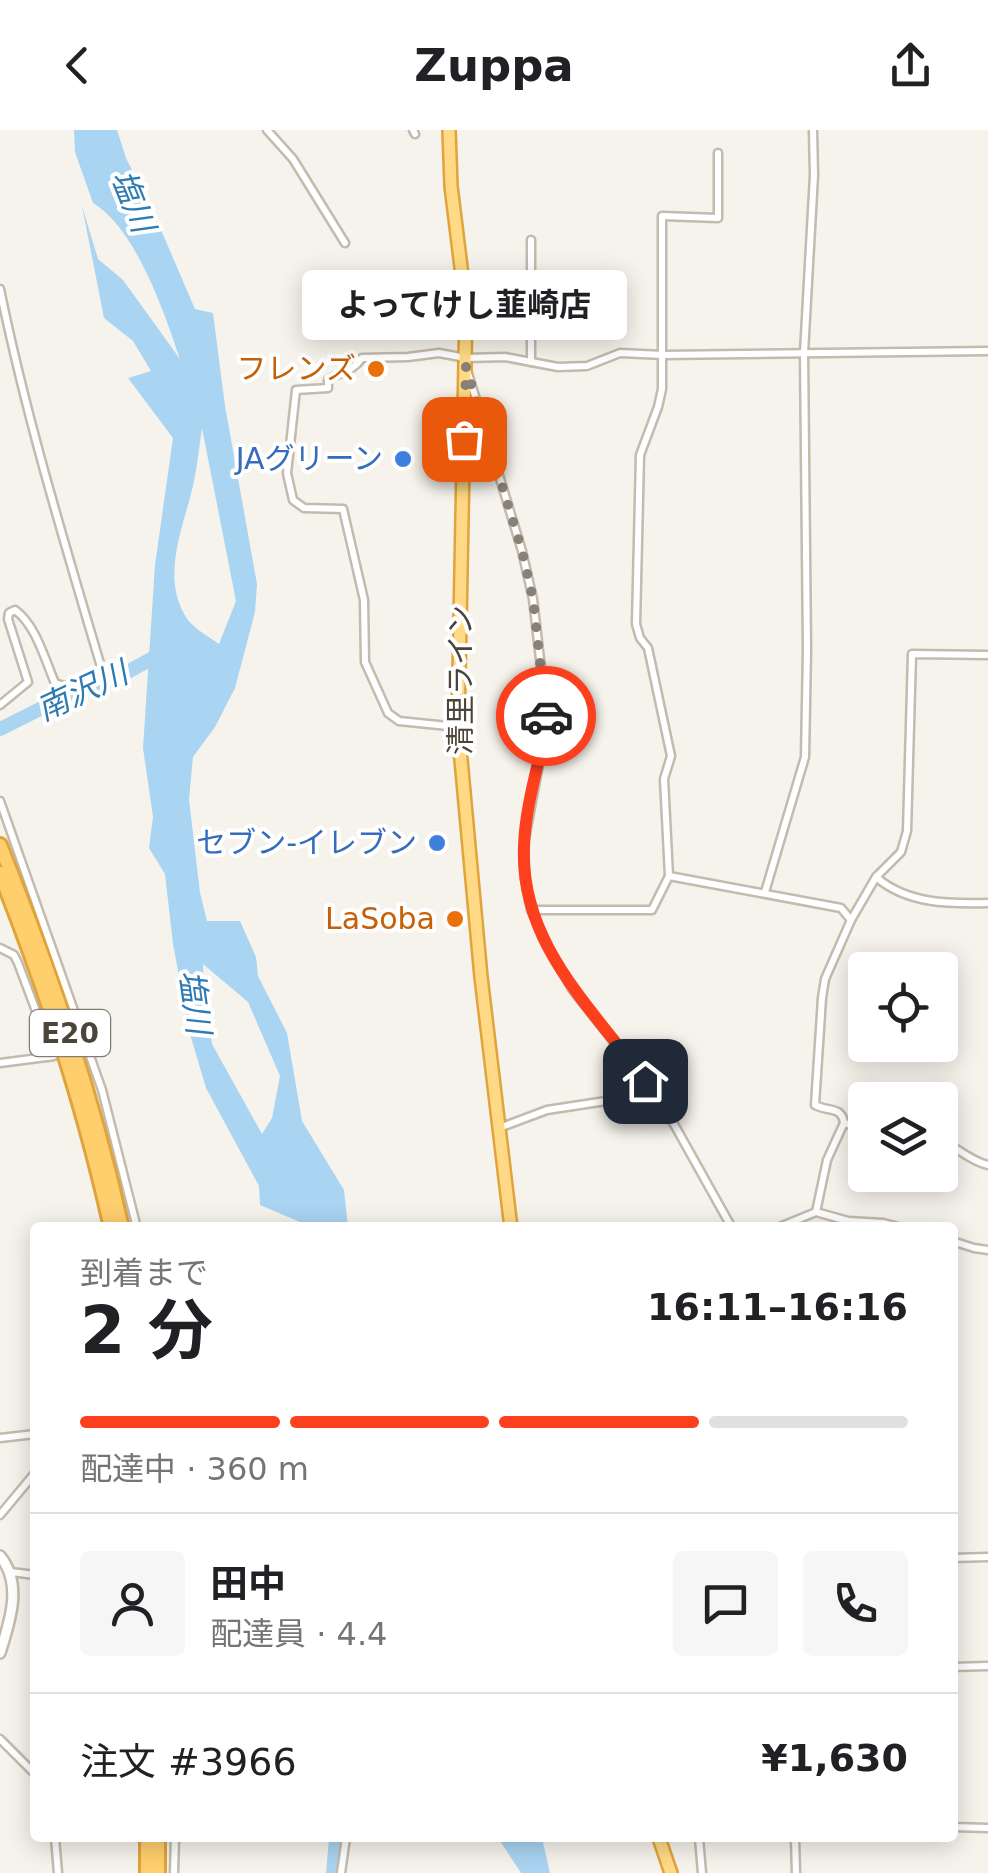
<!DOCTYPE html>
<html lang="ja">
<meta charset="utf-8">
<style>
:root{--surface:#fff;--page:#f6f6f6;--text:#202124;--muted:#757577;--line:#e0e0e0;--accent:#fc3f1d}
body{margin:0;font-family:"DejaVu Sans","Noto Sans JP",sans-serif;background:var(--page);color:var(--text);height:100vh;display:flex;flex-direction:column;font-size:38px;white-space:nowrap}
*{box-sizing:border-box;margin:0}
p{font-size:32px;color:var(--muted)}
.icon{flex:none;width:55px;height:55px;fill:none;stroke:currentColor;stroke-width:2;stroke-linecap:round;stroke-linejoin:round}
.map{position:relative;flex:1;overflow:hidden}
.side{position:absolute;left:30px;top:1092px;width:928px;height:620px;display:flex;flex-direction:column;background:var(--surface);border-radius:10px;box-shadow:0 5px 25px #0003}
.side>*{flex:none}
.buttons{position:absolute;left:848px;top:822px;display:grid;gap:20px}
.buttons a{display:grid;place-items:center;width:110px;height:110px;border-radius:10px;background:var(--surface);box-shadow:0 5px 25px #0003;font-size:50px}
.pin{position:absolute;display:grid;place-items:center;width:85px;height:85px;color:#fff;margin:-42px;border-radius:20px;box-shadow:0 5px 15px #0006}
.courier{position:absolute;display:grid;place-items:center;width:100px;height:100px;margin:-50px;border:8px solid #fc3f1d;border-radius:50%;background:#fff;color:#222;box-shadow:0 2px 12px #0007}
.bubble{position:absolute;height:70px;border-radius:10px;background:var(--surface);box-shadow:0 5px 25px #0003;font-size:32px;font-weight:700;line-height:70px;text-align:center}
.headline em{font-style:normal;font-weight:700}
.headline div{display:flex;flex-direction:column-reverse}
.headline{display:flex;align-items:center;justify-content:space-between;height:170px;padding:0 50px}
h1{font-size:65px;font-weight:700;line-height:75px}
.bar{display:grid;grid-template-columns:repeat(4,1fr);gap:15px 10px;align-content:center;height:120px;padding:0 50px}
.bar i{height:12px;border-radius:8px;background:var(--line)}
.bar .current{background:var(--accent)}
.bar p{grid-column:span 4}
.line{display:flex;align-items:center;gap:25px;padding:0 50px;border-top:2px solid var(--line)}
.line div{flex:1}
.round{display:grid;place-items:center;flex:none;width:105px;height:105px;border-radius:10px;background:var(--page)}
header{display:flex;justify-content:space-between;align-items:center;height:130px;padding:0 50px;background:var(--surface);font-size:45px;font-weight:700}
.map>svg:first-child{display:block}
.water{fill:#a9d4f2;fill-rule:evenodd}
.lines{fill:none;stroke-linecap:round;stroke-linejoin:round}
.river{stroke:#a9d4f2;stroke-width:14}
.minor-casing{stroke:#c2bbae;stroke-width:11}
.tertiary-casing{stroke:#c2bbae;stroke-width:14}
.trunk-casing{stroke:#e0a43c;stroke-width:16}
.motorway-casing{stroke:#e0a43c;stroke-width:18}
.minor{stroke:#fff;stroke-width:6}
.tertiary{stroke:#fff;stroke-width:9}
.trunk{stroke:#ffd985;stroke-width:11}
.motorway{stroke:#ffcf6e;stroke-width:12}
.done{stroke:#878178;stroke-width:10;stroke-dasharray:0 18}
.route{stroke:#fc3f1d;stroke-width:12}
.food-dot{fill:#e8710a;stroke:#fff;stroke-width:4}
.shop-dot{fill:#3f7fe0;stroke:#fff;stroke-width:4}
.labels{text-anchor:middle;stroke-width:8;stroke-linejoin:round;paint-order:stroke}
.shield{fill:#fff;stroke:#817c74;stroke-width:2.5}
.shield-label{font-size:28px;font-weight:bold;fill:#4b4439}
.food-label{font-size:30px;fill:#c56008;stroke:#fff;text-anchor:end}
.shop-label{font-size:30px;fill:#366cbe;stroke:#fff;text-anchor:end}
.street-label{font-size:30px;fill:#4b4439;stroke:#fff}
.water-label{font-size:32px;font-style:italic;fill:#2e7ab2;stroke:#fff}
</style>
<header><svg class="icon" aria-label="back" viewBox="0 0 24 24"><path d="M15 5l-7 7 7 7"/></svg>Zuppa<svg class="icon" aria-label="share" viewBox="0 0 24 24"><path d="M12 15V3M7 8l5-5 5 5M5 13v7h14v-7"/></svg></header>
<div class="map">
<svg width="988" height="1743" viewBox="0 0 988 1743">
<rect width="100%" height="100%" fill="#f6f3ec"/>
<g class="water">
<path d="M74,0H117L126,28L158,93L195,179L213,183L225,276L257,454L255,482L235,558L215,597L193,627L189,669L200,763L207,791H240L256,827L258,846L287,903L302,991L344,1060L348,1097H303L300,1092L260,1075L259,1056L206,958L190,904L173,814L165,744L149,718L153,687L143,618L155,435L173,308L128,248L151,241L133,211L104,188L82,76L98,129L123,150L180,229C164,182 136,99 93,73L75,22ZM202,298L236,471L219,514C209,507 195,499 188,490C160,450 182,401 192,360C197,340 199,318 202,298ZM203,834L248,872L280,946L272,988L262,1004L212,914L204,873Z"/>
<path d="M498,1708H542L550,1743H521Z"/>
</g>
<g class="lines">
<g class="river">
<path d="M0,599L72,563L111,551L162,523"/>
<path d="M333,1743L336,1708"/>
</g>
<g class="minor-casing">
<g id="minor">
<path d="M267,0L293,29L345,113"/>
<path d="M413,0L415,4"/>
<path d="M531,110V232"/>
<path d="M0,159C27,291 66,418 104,547L63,556L55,553C45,530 36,495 15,480L9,483L8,489L28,552L0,575"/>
<path d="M468,243L522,421L533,469L545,572V603L524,714L525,749L531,780L549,818L572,859L642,947L675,996L732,1098"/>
<path d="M458,597L399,591L388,583L365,532L364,470L343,379L304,378L293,370L287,343L296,260L328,258V250C342,241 352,242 362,228L408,227L439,223L466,228L505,227L558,237L587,236L620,223L663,225L988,221"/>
<path d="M0,671L102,960L137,1098"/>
<path d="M669,746L841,778L851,790"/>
<path d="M876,747C907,774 949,774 988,773"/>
<path d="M765,762L805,627L807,520L804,223L814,45L813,0"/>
<path d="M531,780H652L669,746L664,649L671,626L648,518L640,508L636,494L640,325L658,277L662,259V86L718,88V23"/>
<path d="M0,818L14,825L18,833L45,905L48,927"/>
<path d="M0,933L54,926"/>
<path d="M499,998L547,980L619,969L647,955"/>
<path d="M865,999L844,993C842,976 828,982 815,975L822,868L825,849L851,790L876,747L901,722L907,701L912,524L988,525"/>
<path d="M940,1011C957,1016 969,1031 988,1035"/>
<path d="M816,1082L827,1030L844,993"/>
<path d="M777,1098L816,1082L848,1091L883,1093L902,1098"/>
<path d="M952,1111L974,1118L988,1120"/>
<path d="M0,1308L35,1304"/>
<path d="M0,1385L35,1343"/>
<path d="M952,1428L988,1427"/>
<path d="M11,1442L35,1445"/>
<path d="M952,1537L988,1536"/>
<path d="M0,1609L35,1644"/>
<path d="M952,1697L988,1698"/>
<path d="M55,1708L58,1743"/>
<path d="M699,1708L702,1743"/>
<path d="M795,1708L796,1743"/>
<path d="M174,1743L175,1708"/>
<path d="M341,1743L346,1708"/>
</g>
</g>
<g class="tertiary-casing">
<path id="tertiary" d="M0,1426C23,1454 10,1491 0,1523"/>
</g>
<g class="trunk-casing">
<g id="trunk">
<path d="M449,0L451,56L466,178L458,597L481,847L511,1098"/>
<path d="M659,1708L671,1743"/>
</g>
</g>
<g class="motorway-casing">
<g id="motorway">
<path d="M0,715C51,843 92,963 122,1098"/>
<path d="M0,743C46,859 84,976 111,1098"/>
<path d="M147,1743V1708"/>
<path d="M158,1743V1708"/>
</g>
</g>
<use href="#minor" class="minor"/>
<use href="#tertiary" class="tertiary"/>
<use href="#trunk" class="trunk"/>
<use href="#motorway" class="motorway"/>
</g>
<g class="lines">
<path class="done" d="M464,309L466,237L522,421L533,469L546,586"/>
<path class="route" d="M546,586L545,603C537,640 525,679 524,717C520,815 593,878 645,951"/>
</g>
<g class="food-dot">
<circle cx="376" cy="239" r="10"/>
<circle cx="455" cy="789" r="10"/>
</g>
<g class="shop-dot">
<circle cx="403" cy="329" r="10"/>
<circle cx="437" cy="713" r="10"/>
</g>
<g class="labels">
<rect class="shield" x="30" y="880" width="80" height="46" rx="8"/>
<g class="shield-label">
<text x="70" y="913">E20</text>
</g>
<g class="food-label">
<text x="356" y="249">フレンズ</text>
<text x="435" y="799">LaSoba</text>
</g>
<g class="shop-label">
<text x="383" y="339">JAグリーン</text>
<text x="417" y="723">セブン-イレブン</text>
</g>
<g class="street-label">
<text transform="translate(461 550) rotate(-90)" y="10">清里ライン</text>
</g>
<g class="water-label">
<text transform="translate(133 71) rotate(68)" y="11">塩川</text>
<text transform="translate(82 561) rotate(-25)" y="11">南沢川</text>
<text transform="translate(195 872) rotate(82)" y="11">塩川</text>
</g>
</g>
</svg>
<div class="buttons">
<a><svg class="icon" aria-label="locate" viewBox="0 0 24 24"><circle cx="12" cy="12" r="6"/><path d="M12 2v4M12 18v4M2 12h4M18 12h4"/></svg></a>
<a><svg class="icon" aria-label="layers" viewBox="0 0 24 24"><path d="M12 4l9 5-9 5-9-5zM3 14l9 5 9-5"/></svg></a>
</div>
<div class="pin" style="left:464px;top:309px;background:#ea580c"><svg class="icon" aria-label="bag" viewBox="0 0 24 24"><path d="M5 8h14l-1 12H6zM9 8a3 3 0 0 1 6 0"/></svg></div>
<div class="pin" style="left:645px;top:951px;background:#1f2937"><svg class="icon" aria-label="home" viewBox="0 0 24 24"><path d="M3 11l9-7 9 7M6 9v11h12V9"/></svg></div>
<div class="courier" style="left:546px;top:586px"><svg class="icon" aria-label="car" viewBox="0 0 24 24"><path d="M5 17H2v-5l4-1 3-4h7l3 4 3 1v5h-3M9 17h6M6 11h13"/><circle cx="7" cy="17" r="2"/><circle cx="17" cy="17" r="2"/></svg></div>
<div class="bubble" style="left:302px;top:140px;width:325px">よってけし韮崎店</div>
<section class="side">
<div class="headline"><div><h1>2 分</h1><p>到着まで</p></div><em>16:11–16:16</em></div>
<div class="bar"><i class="current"></i><i class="current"></i><i class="current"></i><i></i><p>配達中 · 360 m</p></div>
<div class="line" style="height:180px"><a class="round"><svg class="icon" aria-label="person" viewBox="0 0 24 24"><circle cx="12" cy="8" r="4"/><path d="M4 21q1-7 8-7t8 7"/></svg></a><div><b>田中</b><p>配達員 · 4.4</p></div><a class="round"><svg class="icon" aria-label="chat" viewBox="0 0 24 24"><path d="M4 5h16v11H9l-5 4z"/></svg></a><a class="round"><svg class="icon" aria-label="phone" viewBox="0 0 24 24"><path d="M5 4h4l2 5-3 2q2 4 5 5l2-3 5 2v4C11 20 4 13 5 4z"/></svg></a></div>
<div class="line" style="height:130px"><div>注文 #3966</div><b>¥1,630</b></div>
</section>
</div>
